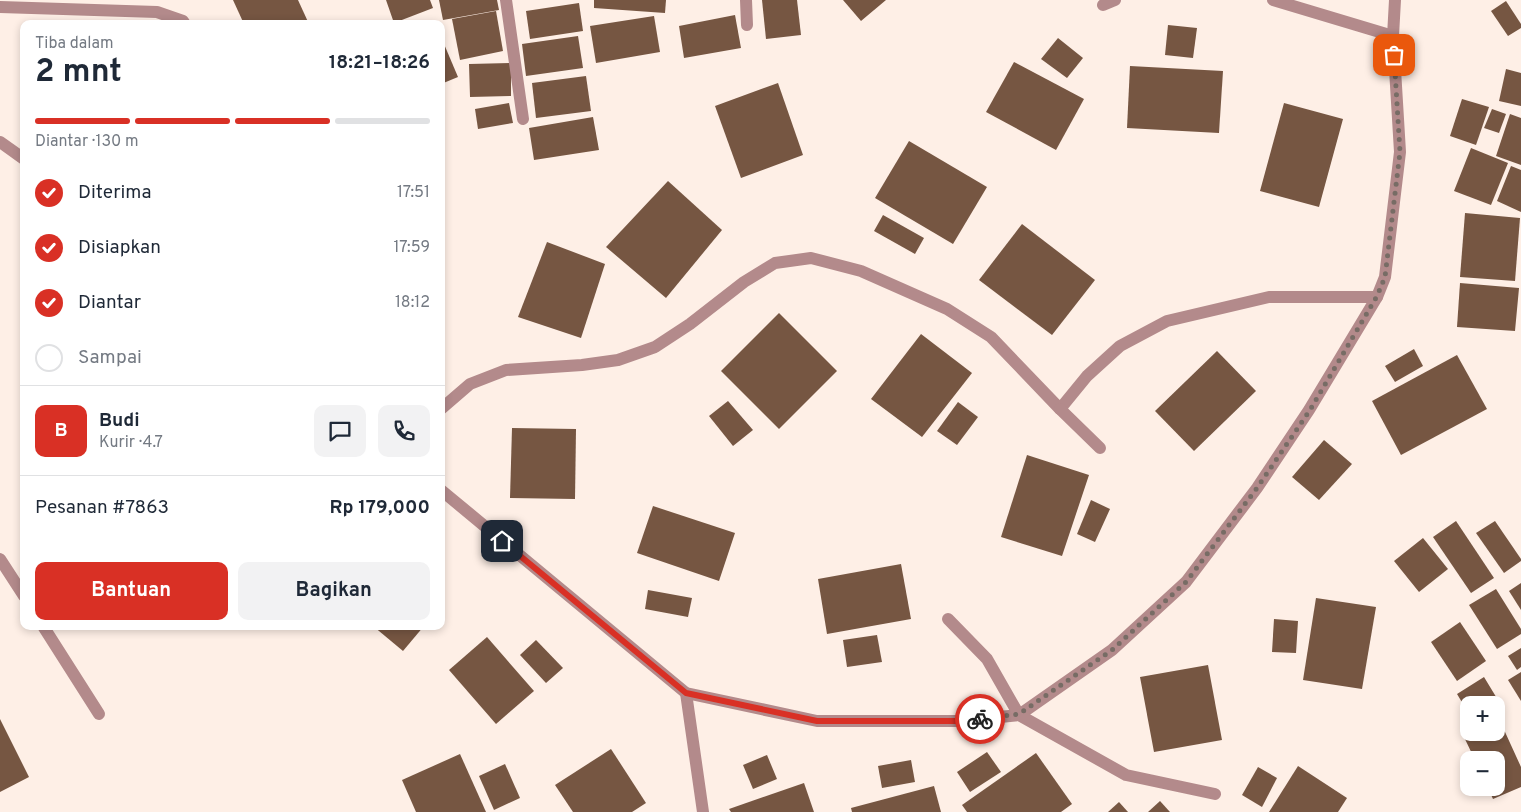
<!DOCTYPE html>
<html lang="id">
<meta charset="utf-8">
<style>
:root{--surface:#fff;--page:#f2f2f3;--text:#1f2937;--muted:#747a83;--line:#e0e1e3;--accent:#d93025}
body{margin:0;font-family:Overpass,sans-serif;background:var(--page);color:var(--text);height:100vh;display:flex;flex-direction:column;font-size:19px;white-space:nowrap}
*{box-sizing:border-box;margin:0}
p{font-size:16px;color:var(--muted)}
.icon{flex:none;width:28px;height:28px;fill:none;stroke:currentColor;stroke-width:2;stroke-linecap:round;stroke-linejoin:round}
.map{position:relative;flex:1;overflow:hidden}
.drawer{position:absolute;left:20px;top:20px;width:425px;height:610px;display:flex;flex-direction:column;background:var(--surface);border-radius:10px;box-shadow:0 2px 8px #0003}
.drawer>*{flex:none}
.tools{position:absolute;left:1460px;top:696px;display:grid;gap:10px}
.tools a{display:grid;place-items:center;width:45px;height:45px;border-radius:10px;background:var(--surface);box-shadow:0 2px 8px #0003;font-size:25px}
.pin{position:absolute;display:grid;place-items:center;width:42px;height:42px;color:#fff;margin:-21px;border-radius:10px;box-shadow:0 2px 8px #0006}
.courier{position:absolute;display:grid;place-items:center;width:50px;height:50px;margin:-25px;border:4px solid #d93025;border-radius:50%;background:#fff;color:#222;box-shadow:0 1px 6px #0007}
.overview em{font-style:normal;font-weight:700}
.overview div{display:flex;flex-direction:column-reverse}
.overview{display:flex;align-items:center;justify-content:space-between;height:85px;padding:0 15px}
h1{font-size:32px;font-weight:700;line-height:38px}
.bar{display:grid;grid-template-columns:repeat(4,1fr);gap:8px 5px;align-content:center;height:60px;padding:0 15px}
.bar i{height:6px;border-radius:4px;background:var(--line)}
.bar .active{background:var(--accent)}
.bar p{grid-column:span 4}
.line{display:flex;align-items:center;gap:12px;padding:0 15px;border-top:1px solid var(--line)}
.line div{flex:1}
.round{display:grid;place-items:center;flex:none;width:52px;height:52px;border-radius:10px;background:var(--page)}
ol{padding:0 15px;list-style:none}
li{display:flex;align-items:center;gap:15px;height:55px}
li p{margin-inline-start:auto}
li .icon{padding:5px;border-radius:50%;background:var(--accent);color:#fff;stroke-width:4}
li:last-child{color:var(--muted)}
li i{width:28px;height:28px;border:2px solid var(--line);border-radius:50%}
.cta{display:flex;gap:10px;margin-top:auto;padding:10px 15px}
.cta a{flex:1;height:58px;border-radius:10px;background:var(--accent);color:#fff;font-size:20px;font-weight:700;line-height:58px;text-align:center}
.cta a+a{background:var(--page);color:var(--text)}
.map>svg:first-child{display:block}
.building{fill:#765642}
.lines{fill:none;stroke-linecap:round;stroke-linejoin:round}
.minor{stroke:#b38a8b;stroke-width:12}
.done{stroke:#776c65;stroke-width:5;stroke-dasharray:0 9}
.route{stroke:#d93025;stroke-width:6}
</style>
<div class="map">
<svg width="1521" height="812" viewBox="0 0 1521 812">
<rect width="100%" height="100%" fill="#feefe6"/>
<g class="building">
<path d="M233,0H298L309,24H244Z"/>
<path d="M386,0H430L433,8L394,23Z"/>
<path d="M439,0H497L499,10L443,20Z"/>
<path d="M594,0H666L665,13L594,8Z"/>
<path d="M762,0H797L801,35L766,39Z"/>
<path d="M843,0H886L861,21Z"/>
<path d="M1506,1L1521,24V28L1508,36L1491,11Z"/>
<path d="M579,3L583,31L530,39L526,11Z"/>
<path d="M496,11L503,51L460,60L452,19Z"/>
<path d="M735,15L741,48L684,58L679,26Z"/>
<path d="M654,16L660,52L596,63L590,26Z"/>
<path d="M1168,25L1197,28L1193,58L1165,55Z"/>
<path d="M578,36L583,68L526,76L522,44Z"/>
<path d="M1058,38L1083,58L1067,78L1041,59Z"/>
<path d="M444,44L458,77L441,84V46Z"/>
<path d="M1014,62L1084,99L1056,150L986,112Z"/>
<path d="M511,63V96L470,97L469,64Z"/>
<path d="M1130,66L1223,71L1219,133L1127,128Z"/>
<path d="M1506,69L1521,73V106L1499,101Z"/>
<path d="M586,76L591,111L536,118L532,83Z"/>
<path d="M778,83L803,155L741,178L715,106Z"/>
<path d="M1462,99L1489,107L1476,145L1450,136Z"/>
<path d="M509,103L513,123L478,129L475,109Z"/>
<path d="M1284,103L1343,119L1319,207L1260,191Z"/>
<path d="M1492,109L1506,114L1499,133L1484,128Z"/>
<path d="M1510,114L1521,118V165L1496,156Z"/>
<path d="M593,117L599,150L534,160L529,128Z"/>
<path d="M909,141L987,187L953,244L875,198Z"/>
<path d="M1471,148L1508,163L1491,205L1454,191Z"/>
<path d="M1511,166L1521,170V212L1497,201Z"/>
<path d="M668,181L722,230L666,298L606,247Z"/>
<path d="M1465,213L1520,218L1515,281L1460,277Z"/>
<path d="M883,215L924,238L915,254L874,231Z"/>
<path d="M1022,224L1095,280L1052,335L979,280Z"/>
<path d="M547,242L605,264L581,338L518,317Z"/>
<path d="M1460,283L1519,288L1515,331L1457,327Z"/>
<path d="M779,313L837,371L779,429L721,371Z"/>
<path d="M921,334L972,373L922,437L871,399Z"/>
<path d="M1414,349L1423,366L1395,382L1385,366Z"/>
<path d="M1217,351L1256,391L1194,451L1155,411Z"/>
<path d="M1457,355L1487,409L1401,455L1372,401Z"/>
<path d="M728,401L753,430L733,446L709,416Z"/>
<path d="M958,402L978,417L957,445L937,431Z"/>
<path d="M512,428L576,429L575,499L510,498Z"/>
<path d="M1324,440L1352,464L1319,500L1292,477Z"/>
<path d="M1027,455L1089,475L1062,556L1001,537Z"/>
<path d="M1091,500L1110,509L1095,542L1077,534Z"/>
<path d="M653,506L735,533L719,581L637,553Z"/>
<path d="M1456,521L1494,578L1471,593L1433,537Z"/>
<path d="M1495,521L1521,559V561L1504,573L1476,533Z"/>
<path d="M1423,538L1448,569L1419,592L1394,561Z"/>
<path d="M901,564L911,619L827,634L818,579Z"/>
<path d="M1521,583V610L1509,591Z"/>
<path d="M1496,589L1521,629V634L1497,649L1469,605Z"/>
<path d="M648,590L692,598L688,617L645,609Z"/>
<path d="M1316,598L1376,607L1362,689L1303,680Z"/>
<path d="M1274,619L1298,621L1296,653L1272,652Z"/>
<path d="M1460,622L1486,661L1457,681L1431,642Z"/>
<path d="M373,626H424L403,651Z"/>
<path d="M877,635L882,662L847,667L843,640Z"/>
<path d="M487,637L534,691L496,724L449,670Z"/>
<path d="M536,640L563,668L546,683L520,655Z"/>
<path d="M1521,648V667L1517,670L1508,656Z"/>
<path d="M1208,665L1222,740L1154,752L1140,677Z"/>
<path d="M1521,672V701L1508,680Z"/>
<path d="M1484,677L1501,705L1496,708V705H1469V714L1457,694Z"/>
<path d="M0,719L29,777L0,792Z"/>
<path d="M1500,721L1521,767V787L1493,799L1488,788H1496V760H1475L1464,737L1475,732H1496V723Z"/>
<path d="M611,749L646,803L632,812H573L555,785Z"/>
<path d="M987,752L1001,772L970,792L957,772Z"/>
<path d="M1036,753L1072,804L1061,812H967L962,805Z"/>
<path d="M460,754L486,812H416L402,780Z"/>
<path d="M767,755L777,779L753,789L743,765Z"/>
<path d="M911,760L915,782L882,788L878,766Z"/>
<path d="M505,764L520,798L494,810L479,776Z"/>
<path d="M1298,766L1347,798L1338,812H1269Z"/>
<path d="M1258,767L1277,778L1262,807L1242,795Z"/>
<path d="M804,783L814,812H731L729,809Z"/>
<path d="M934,786L941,812H852L851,808Z"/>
<path d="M1160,801L1170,812H1148Z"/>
<path d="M1119,802L1128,812H1108Z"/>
</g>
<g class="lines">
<g class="minor">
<path d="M506,0L523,119"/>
<path d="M746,0L747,25"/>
<path d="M1273,0L1393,36"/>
<path d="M1103,5L1115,0"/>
<path d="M0,7L157,12L183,21L185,24"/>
<path d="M0,142L24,159"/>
<path d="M441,409L470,384L506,370L582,365L618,360L655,347L690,324L744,282L775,263L811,258L861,271L947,309L991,337L1060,409L1087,376L1120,346L1167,321L1269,297H1377"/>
<path d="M1060,409L1100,448"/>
<path d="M441,490L686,693L817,721H961L1019,715L1112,650L1186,582L1257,488L1309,410L1377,297L1385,277L1400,152L1393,36L1395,0"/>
<path d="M0,559L24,596"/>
<path d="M948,619L987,659L1019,715L1126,775L1215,794"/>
<path d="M43,626L99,714"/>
<path d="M686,693L703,812"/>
</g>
</g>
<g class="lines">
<path class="done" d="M980,719L1019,714L1112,650L1186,582L1257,488L1310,410L1377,296L1385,277L1400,152L1394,55"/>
<path class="route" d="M502,541L686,693L817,721H961L980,719"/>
</g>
</svg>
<div class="tools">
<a>+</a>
<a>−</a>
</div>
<div class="pin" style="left:1394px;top:55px;background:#ea580c"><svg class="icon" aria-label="bag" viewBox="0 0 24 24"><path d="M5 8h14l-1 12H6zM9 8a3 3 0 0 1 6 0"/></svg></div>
<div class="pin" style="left:502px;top:541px;background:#1f2937"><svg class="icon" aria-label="home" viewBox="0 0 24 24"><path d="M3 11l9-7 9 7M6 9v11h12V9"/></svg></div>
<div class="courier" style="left:980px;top:719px"><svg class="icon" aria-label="bike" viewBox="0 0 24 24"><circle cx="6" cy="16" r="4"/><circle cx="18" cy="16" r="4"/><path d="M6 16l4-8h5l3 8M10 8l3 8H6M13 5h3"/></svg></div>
<section class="drawer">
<div class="overview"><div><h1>2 mnt</h1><p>Tiba dalam</p></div><em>18:21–18:26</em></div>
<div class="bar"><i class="active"></i><i class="active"></i><i class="active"></i><i></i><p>Diantar · 130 m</p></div>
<ol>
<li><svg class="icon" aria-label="check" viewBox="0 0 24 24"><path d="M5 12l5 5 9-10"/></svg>Diterima<p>17:51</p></li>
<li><svg class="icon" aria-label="check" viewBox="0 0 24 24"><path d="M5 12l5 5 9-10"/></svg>Disiapkan<p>17:59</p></li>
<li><svg class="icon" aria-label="check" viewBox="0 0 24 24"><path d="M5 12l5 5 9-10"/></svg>Diantar<p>18:12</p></li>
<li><i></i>Sampai</li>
</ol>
<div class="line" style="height:90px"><b class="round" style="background:var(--accent);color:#fff">B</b><div><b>Budi</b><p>Kurir · 4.7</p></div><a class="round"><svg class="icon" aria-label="chat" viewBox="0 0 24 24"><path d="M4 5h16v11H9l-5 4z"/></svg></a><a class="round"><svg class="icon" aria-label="phone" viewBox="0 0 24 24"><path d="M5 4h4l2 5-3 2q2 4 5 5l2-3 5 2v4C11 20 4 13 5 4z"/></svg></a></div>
<div class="line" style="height:65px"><div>Pesanan #7863</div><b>Rp 179,000</b></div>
<div class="cta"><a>Bantuan</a><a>Bagikan</a></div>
</section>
</div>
